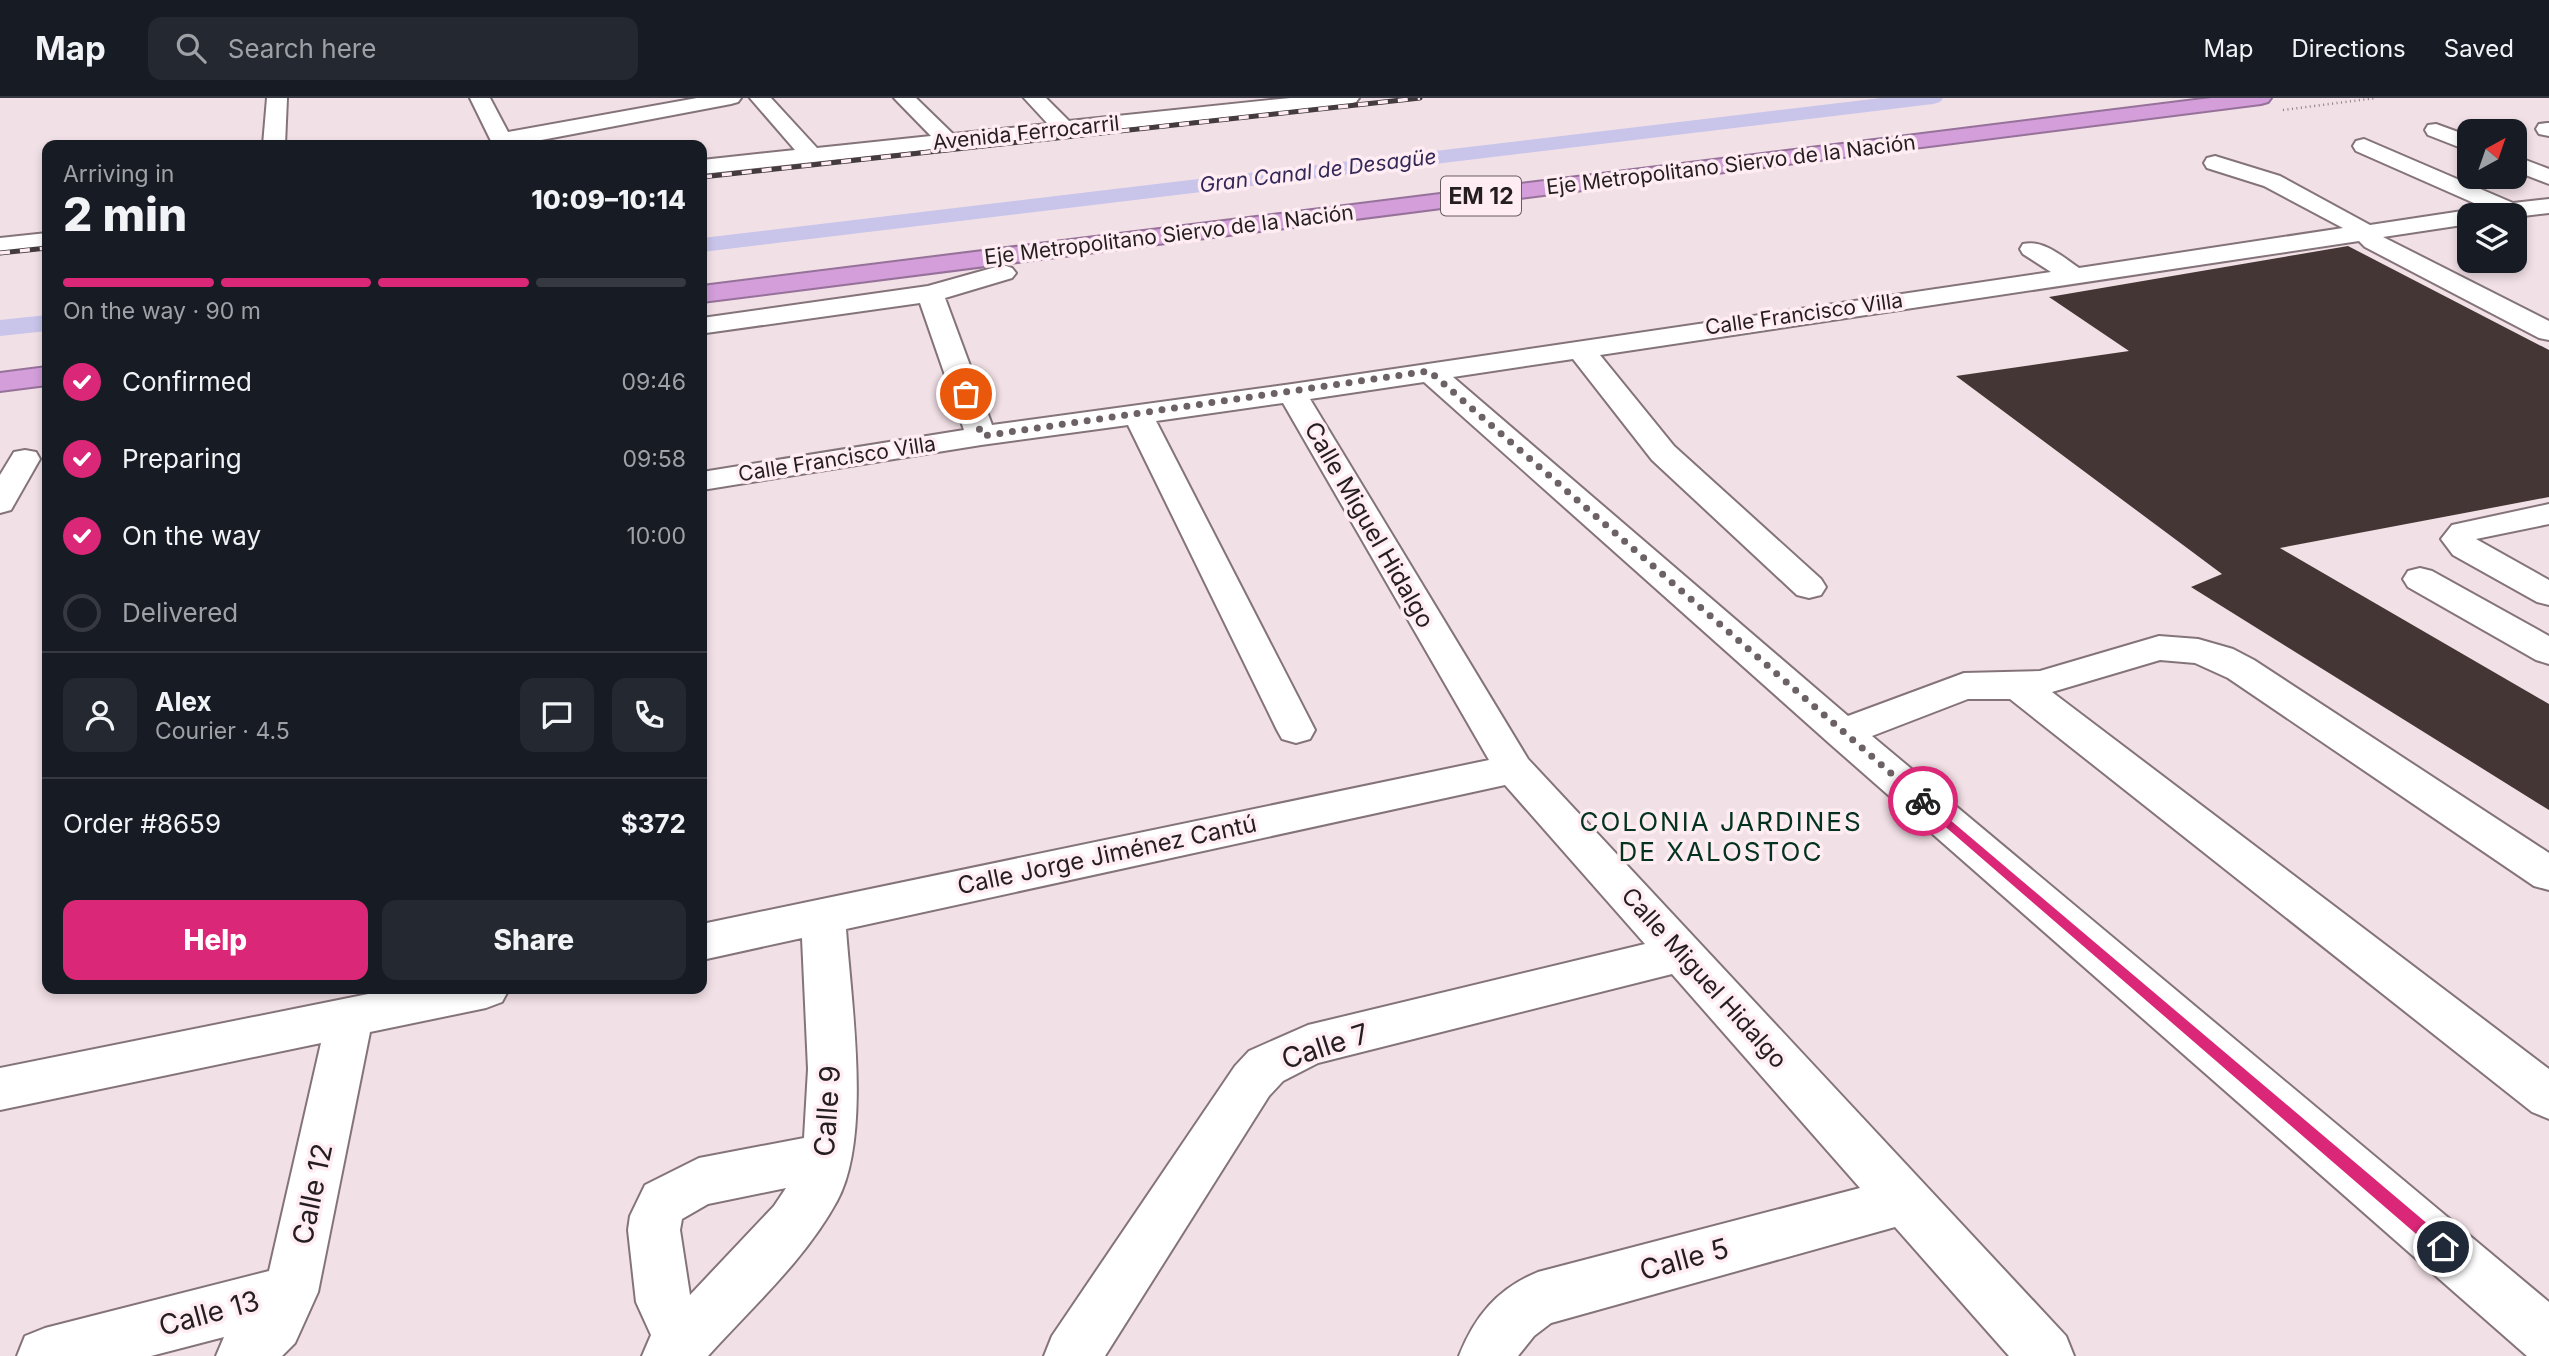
<!DOCTYPE html>
<meta charset="utf-8">
<style>
:root{--surface:#171b24;--page:#242831;--text:#f1f3f6;--muted:#9ea1a6;--line:#363941;--accent:#db2777}
body{margin:0;font-family:Inter,sans-serif;background:var(--page);color:var(--text);height:100vh;display:flex;flex-direction:column;font-size:26px;white-space:nowrap}
*{box-sizing:border-box;margin:0}
p{font-size:23px;color:var(--muted)}
.icon{flex:none;width:38px;height:38px;fill:none;stroke:currentColor;stroke-width:2;stroke-linecap:round;stroke-linejoin:round}
.map{position:relative;flex:1;overflow:hidden}
.side{position:absolute;left:42px;top:42px;width:665px;height:854px;display:flex;flex-direction:column;background:var(--surface);border-radius:14px;box-shadow:0 4px 10px #0003}
.side>*{flex:none}
.needle{width:46px;rotate:40deg}
.tools{position:absolute;left:2457px;top:21px;display:grid;gap:14px}
.tools a{display:grid;place-items:center;width:70px;height:70px;border-radius:14px;background:var(--surface);box-shadow:0 4px 10px #0003;font-size:35px}
.pin{position:absolute;display:grid;place-items:center;width:60px;height:60px;color:#fff;margin:-30px;border:4px solid #fff;border-radius:50%;box-shadow:0 2px 7px #0007}
.courier{position:absolute;display:grid;place-items:center;width:70px;height:70px;margin:-35px;border:5px solid #db2777;border-radius:50%;background:#fff;color:#222;box-shadow:0 2px 9px #0007}
.overview em{font-style:normal;font-weight:800}
.overview div{display:flex;flex-direction:column-reverse}
.overview{display:flex;align-items:center;justify-content:space-between;height:119px;padding:0 21px}
h1{font-size:46px;font-weight:800;line-height:52px}
.bar{display:grid;grid-template-columns:repeat(4,1fr);gap:10px 7px;align-content:center;height:84px;padding:0 21px}
.bar i{height:9px;border-radius:5px;background:var(--line)}
.bar .current{background:var(--accent)}
.bar p{grid-column:span 4}
.line{display:flex;align-items:center;gap:18px;padding:0 21px;border-top:2px solid var(--line)}
.line div{flex:1}
.round{display:grid;place-items:center;flex:none;width:74px;height:74px;border-radius:14px;background:var(--page)}
ol{padding:0 21px;list-style:none}
li{display:flex;align-items:center;gap:21px;height:77px}
li p{margin-inline-start:auto}
li .icon{padding:7px;border-radius:50%;background:var(--accent);color:#fff;stroke-width:4}
li:last-child{color:var(--muted)}
li i{width:38px;height:38px;border:4px solid var(--line);border-radius:50%}
.button{display:flex;gap:14px;margin-top:auto;padding:14px 21px}
.button a{flex:1;height:80px;border-radius:14px;background:var(--accent);color:#fff;font-size:28px;font-weight:800;line-height:80px;text-align:center}
.button a+a{background:var(--page);color:var(--text)}
header{display:flex;align-items:center;gap:42px;box-sizing:border-box;height:98px;padding:0 35px;background:var(--surface);border-bottom:2px solid var(--line)}
header strong{font-size:33px}
nav{display:flex;gap:38px;margin-inline-start:auto;font-size:24px}
.search{width:490px;height:63px;background:var(--page);display:flex;align-items:center;gap:18px;box-sizing:border-box;padding:0 24px;border-radius:14px;color:var(--muted);font-size:26px}
.map>svg:first-child{display:block}
.lines{fill:none;stroke-linecap:round;stroke-linejoin:round}
.canal{fill:#c8c4ea;fill-rule:evenodd}
.building{fill:#443634}
.minor-casing{stroke:#84747a;stroke-width:4}
.highway-casing{stroke:#967199;stroke-width:4}
.path{stroke:#8b7f83;stroke-width:2.5;stroke-dasharray:1 3.5;stroke-linecap:butt}
.minor{fill:#fff;fill-rule:evenodd}
.highway{fill:#d39eda;fill-rule:evenodd}
.rail-casing{stroke:#433b3d;stroke-width:5}
.rail{stroke:#ffedf3;stroke-width:3.5;stroke-dasharray:10;stroke-linecap:butt}
.route{fill:#db2777}
.done{stroke:#6c6265;stroke-width:7;stroke-dasharray:0 12.6}
.labels{text-anchor:middle;stroke-width:7;stroke-linejoin:round;paint-order:stroke}
.far-street-label{font-size:21px;fill:#241e20;stroke:#ffedf3}
.far-water-label{font-size:21px;font-style:italic;fill:#312858;stroke:#ffedf3}
.shield{fill:#ffedf3;stroke:#665c5f;stroke-width:2}
.shield-label{font-size:23px;font-weight:bold;fill:#241e20}
.street-label{font-size:24px;fill:#241e20;stroke:#ffedf3}
.neighbourhood-label{font-size:26px;letter-spacing:2px;fill:#03321f;stroke:#ffedf3}
.near-street-label{font-size:28px;fill:#241e20;stroke:#ffedf3}
</style>
<header>
<strong>Map</strong>
<div class="search"><svg class="icon" aria-label="search" viewBox="0 0 24 24"><circle cx="10" cy="10" r="6"/><path d="M15 15l6 6"/></svg>Search here</div>
<nav><a>Map</a><a>Directions</a><a>Saved</a></nav>
</header>
<div class="map">
<svg width="2549" height="1258" viewBox="0 0 2549 1258">
<rect width="100%" height="100%" fill="#f1e0e6"/>
<g class="lines">
<g class="canal">
<path d="M1881,0H1943L1940,4L1933,6L702,154V140Z"/>
<path d="M47,217V233L0,238V222Z"/>
</g>
</g>
<path class="building" d="M2348,148L2549,252V399L2280,450L2549,606V712L2191,489L2222,476L1956,278L2129,253L2049,199Z"/>
<g class="lines">
<g class="minor-casing">
<g id="minor">
<path d="M267,0H287L285,47H263Z"/>
<path d="M470,0H490L508,34L697,0H741L738,4L731,6L515,47H493Z"/>
<path d="M750,0H771L817,50L931,38L894,0H916L953,36L1048,26L1024,0H1046L1069,23L1290,0H1359L1356,4L1349,6L702,76V62L795,52Z"/>
<path d="M2547,25H2549V38L2539,36L2536,31L2539,26Z"/>
<path d="M2436,26L2469,38V53L2428,37L2425,32L2428,27Z"/>
<path d="M2364,41L2513,105L2549,101V115L2515,119V117H2469V126L2383,139L2549,223V242L2539,240L2365,149L2359,143L1600,257L1674,348L1821,481L1826,489L1821,497L1809,500L1797,497L1652,362L1573,261L1453,279L1848,618L1964,575L2040,573L2159,538L2198,541L2233,551L2254,562L2549,755V792L2534,788L2228,580L2195,565L2160,562L2052,594L2549,971V1021L2532,1014L2010,601H1968L1872,638L2549,1204V1258H2527L1829,645L1424,284L1310,301L1528,661L2066,1238L2074,1258H2009L1895,1129L1551,1225L1534,1238L1518,1258H1459C1475,1218 1497,1191 1538,1174L1860,1090L1672,876L1318,965L1283,983L1269,998L1105,1258H1044L1052,1238L1235,968L1249,953L1308,927L1645,846L1505,687L846,831C851,904 872,1039 837,1103C805,1162 752,1209 708,1258H642L651,1237L636,1204L628,1132L630,1118L645,1087L699,1060L804,1040L808,971L802,840L702,862V826L1489,662L1283,305L1156,323L1315,632L1310,641L1296,645L1282,641L1277,632L1128,327L981,347L702,392V374L964,332L920,205L706,235L702,234V220L928,188L1003,167L1012,170L1016,175L1012,180L945,200L992,327L1292,286L2051,174L2023,156L2020,151L2023,146C2043,141 2063,159 2079,170L2343,130L2264,88L2207,70L2204,65L2207,60L2215,58L2280,78L2370,127L2469,112L2475,113L2483,109L2356,53L2353,48L2356,43ZM786,1090L774,1108L690,1197L680,1132L682,1121L708,1106Z"/>
<path d="M2515,58L2549,71V86L2515,73Z"/>
<path d="M47,135V149L0,154V140Z"/>
<path d="M25,352L36,354L40,361L11,412L0,415V377L14,354Z"/>
<path d="M2549,406V426L2476,441L2549,482V507L2537,504L2453,457L2441,441L2452,427Z"/>
<path d="M2420,470L2432,473L2549,538V566L2536,562L2408,489L2403,481L2408,473Z"/>
<path d="M393,891H509L502,904L486,910L370,934L318,1194L295,1245L282,1258H216L224,1239L151,1258H17L25,1238L45,1230L269,1173L321,945L0,1012V970Z"/>
</g>
</g>
<g class="highway-casing">
<g id="highway">
<path d="M2211,0H2271L2268,4L2261,6L702,204V188Z"/>
<path d="M47,269V287L0,293V275Z"/>
</g>
</g>
<path class="path" d="M2283,12L2376,0"/>
<use href="#minor" class="minor"/>
<use href="#highway" class="highway"/>
<g class="rail-casing">
<g id="rail">
<path d="M702,79L1420,0"/>
<path d="M0,155L47,150"/>
</g>
</g>
<use href="#rail" class="rail"/>
</g>
<path class="route" d="M1923,699L2449,1144L2451,1149L2449,1154L2443,1156L2437,1154L1919,706L1917,703Z"/>
<g class="lines">
<path class="done" d="M966,296L982,338L1429,273L1923,703"/>
</g>
<g class="labels">
<g class="far-street-label">
<text transform="translate(1026 35) rotate(-6)" y="7">Avenida Ferrocarril</text>
<text transform="translate(1731 67) rotate(-7)" y="7">Eje Metropolitano Siervo de la Nación</text>
<text transform="translate(1169 137) rotate(-7)" y="7">Eje Metropolitano Siervo de la Nación</text>
<text transform="translate(1804 216) rotate(-8)" y="7">Calle Francisco Villa</text>
<text transform="translate(837 361) rotate(-9)" y="7">Calle Francisco Villa</text>
</g>
<g class="far-water-label">
<text transform="translate(1318 73) rotate(-7)" y="7">Gran Canal de Desagüe</text>
</g>
<rect class="shield" x="1441" y="78.5" width="80" height="39" rx="5"/>
<g class="shield-label">
<text x="1481" y="106">EM 12</text>
</g>
<g class="street-label">
<text transform="translate(1369 427) rotate(60)" y="8">Calle Miguel Hidalgo</text>
<text transform="translate(1107 757) rotate(-12)" y="8">Calle Jorge Jiménez Cantú</text>
<text transform="translate(1704 880) rotate(48)" y="8">Calle Miguel Hidalgo</text>
</g>
<g class="neighbourhood-label">
<text x="1721" y="733">COLONIA JARDINES<tspan x="1721" dy="30">DE XALOSTOC</tspan></text>
</g>
<g class="near-street-label">
<text transform="translate(1325 948) rotate(-18)" y="10">Calle 7</text>
<text transform="translate(827 1013) rotate(-86)" y="10">Calle 9</text>
<text transform="translate(312 1096) rotate(-78)" y="10">Calle 12</text>
<text transform="translate(1684 1161) rotate(-15)" y="10">Calle 5</text>
<text transform="translate(209 1215) rotate(-15)" y="10">Calle 13</text>
</g>
</g>
</svg>
<div class="tools">
<a><svg class="needle" viewBox="-14 -14 28 28"><path d="M0-13l5 13h-10z" fill="#e53935"/><path d="M0 13l5-13h-10z" fill="#9ea1a6"/></svg></a>
<a><svg class="icon" aria-label="layers" viewBox="0 0 24 24"><path d="M12 4l9 5-9 5-9-5zM3 14l9 5 9-5"/></svg></a>
</div>
<div class="pin" style="left:966px;top:296px;background:#ea580c"><svg class="icon" aria-label="bag" viewBox="0 0 24 24"><path d="M5 8h14l-1 12H6zM9 8a3 3 0 0 1 6 0"/></svg></div>
<div class="pin" style="left:2443px;top:1149px;background:#1f2937"><svg class="icon" aria-label="home" viewBox="0 0 24 24"><path d="M3 11l9-7 9 7M6 9v11h12V9"/></svg></div>
<div class="courier" style="left:1923px;top:703px"><svg class="icon" aria-label="bike" viewBox="0 0 24 24"><circle cx="6" cy="16" r="4"/><circle cx="18" cy="16" r="4"/><path d="M6 16l4-8h5l3 8M10 8l3 8H6M13 5h3"/></svg></div>
<section class="side">
<div class="overview"><div><h1>2 min</h1><p>Arriving in</p></div><em>10:09–10:14</em></div>
<div class="bar"><i class="current"></i><i class="current"></i><i class="current"></i><i></i><p>On the way · 90 m</p></div>
<ol>
<li><svg class="icon" aria-label="check" viewBox="0 0 24 24"><path d="M5 12l5 5 9-10"/></svg>Confirmed<p>09:46</p></li>
<li><svg class="icon" aria-label="check" viewBox="0 0 24 24"><path d="M5 12l5 5 9-10"/></svg>Preparing<p>09:58</p></li>
<li><svg class="icon" aria-label="check" viewBox="0 0 24 24"><path d="M5 12l5 5 9-10"/></svg>On the way<p>10:00</p></li>
<li><i></i>Delivered</li>
</ol>
<div class="line" style="height:126px"><a class="round"><svg class="icon" aria-label="person" viewBox="0 0 24 24"><circle cx="12" cy="8" r="4"/><path d="M4 21q1-7 8-7t8 7"/></svg></a><div><b>Alex</b><p>Courier · 4.5</p></div><a class="round"><svg class="icon" aria-label="chat" viewBox="0 0 24 24"><path d="M4 5h16v11H9l-5 4z"/></svg></a><a class="round"><svg class="icon" aria-label="phone" viewBox="0 0 24 24"><path d="M5 4h4l2 5-3 2q2 4 5 5l2-3 5 2v4C11 20 4 13 5 4z"/></svg></a></div>
<div class="line" style="height:91px"><div>Order #8659</div><b>$372</b></div>
<div class="button"><a>Help</a><a>Share</a></div>
</section>
</div>
